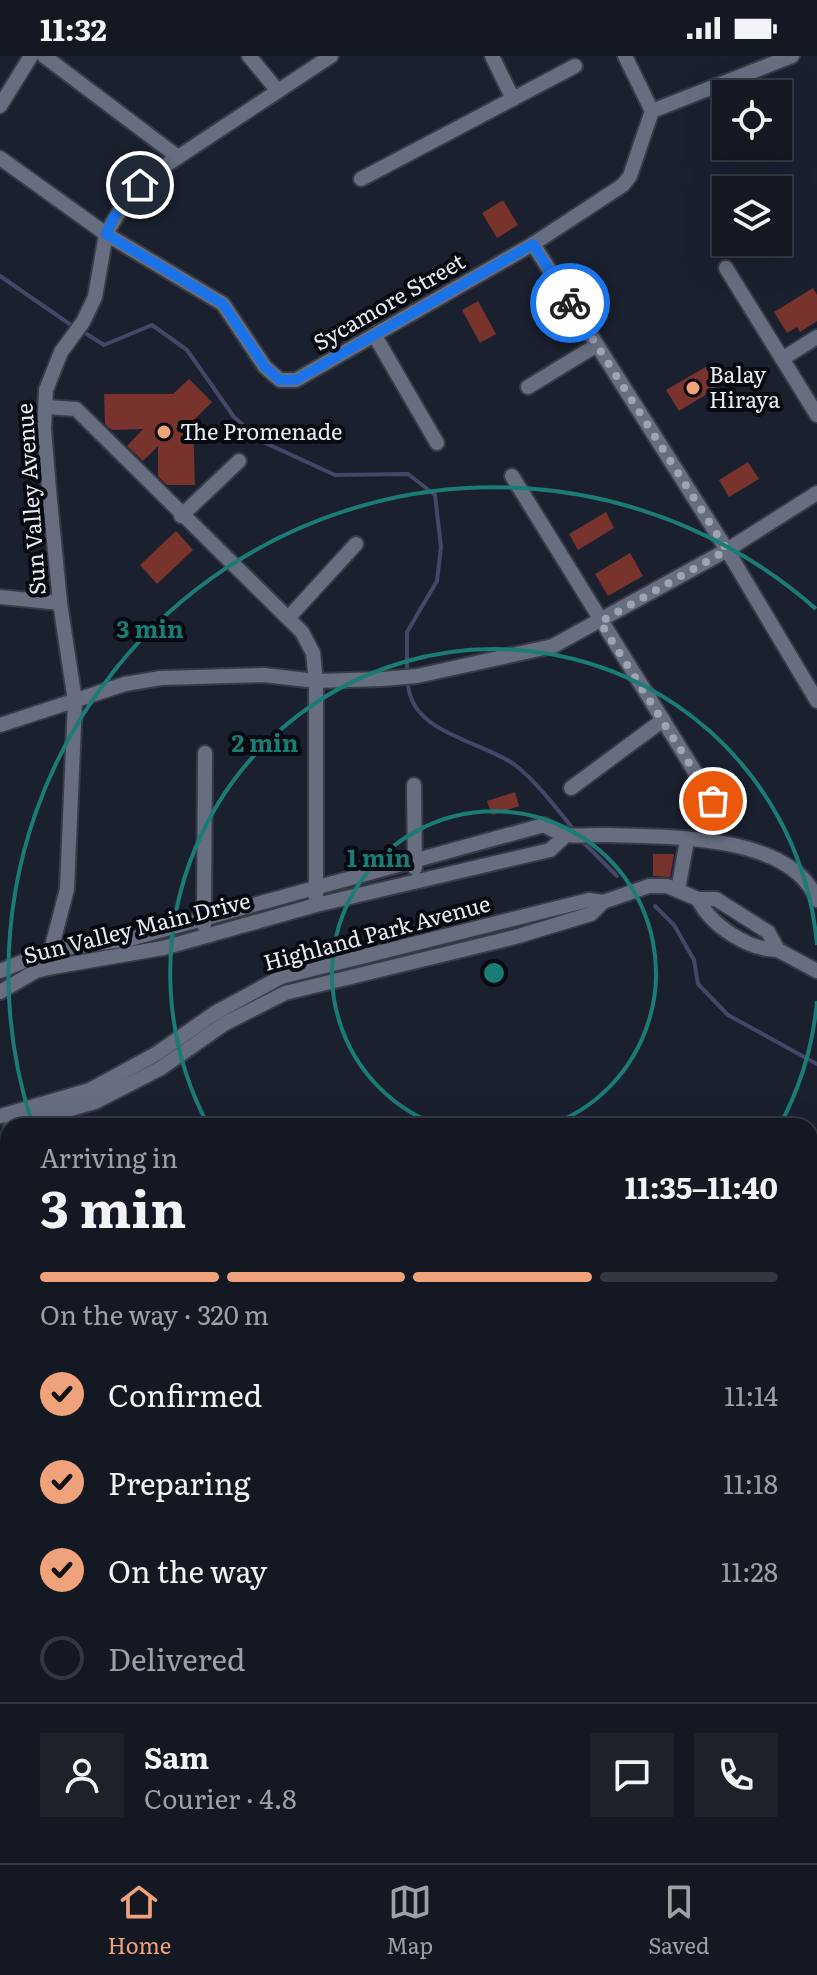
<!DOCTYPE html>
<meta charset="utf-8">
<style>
:root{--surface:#141822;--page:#1d212a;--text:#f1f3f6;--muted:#9da0a5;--line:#333740;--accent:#f0a27a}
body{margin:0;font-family:Literata,serif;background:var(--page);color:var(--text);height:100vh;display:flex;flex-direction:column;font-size:30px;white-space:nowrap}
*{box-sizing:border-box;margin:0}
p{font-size:26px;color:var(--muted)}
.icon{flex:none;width:44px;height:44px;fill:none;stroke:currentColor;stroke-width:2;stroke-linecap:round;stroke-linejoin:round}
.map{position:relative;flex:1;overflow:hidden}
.details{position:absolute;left:0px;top:1062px;width:818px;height:746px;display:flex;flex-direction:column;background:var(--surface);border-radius:24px 24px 0 0;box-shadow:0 8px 32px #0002,0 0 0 2px var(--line)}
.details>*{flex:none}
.controls{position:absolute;left:712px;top:24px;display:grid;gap:16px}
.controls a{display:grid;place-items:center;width:80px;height:80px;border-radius:0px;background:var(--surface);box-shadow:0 8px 32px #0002,0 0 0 2px var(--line);font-size:40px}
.pin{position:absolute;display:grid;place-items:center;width:68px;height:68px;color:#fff;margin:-34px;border:4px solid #fff;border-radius:50%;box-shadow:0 2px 8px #0007}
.courier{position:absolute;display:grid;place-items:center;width:80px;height:80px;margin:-40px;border:6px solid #1a73e8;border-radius:50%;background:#fff;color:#222;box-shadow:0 2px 10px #0007}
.headline em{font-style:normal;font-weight:700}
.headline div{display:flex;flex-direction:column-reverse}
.headline{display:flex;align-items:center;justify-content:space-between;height:136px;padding:0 40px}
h1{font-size:52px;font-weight:700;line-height:60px}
.bar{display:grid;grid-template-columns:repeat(4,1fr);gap:12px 8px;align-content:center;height:96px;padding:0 40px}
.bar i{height:10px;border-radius:6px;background:var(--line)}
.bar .active{background:var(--accent)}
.bar p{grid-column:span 4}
.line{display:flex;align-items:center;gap:20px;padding:0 40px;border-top:2px solid var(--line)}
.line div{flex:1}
.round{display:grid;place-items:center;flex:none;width:84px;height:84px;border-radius:0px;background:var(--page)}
ol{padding:0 40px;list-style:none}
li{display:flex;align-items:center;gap:24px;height:88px}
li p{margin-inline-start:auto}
li .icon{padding:8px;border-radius:50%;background:var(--accent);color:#111;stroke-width:4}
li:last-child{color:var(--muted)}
li i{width:44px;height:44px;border:4px solid var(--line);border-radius:50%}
.status{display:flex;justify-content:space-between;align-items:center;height:56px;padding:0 40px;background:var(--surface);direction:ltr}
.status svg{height:22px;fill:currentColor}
.dock{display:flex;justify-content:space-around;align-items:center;height:112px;border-top:2px solid var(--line);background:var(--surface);font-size:22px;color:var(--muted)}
.dock a{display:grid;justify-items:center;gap:4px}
.dock .active{color:var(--accent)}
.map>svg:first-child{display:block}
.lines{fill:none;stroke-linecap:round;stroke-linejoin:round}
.stream{stroke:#454769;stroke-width:4}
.building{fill:#77332c}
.minor-casing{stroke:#373b47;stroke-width:18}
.minor{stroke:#666e7f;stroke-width:14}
.done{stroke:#9fa5b0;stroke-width:8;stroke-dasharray:0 14.4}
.route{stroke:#1a73e8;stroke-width:10}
.ring{fill:none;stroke:#1a7c75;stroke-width:4}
.poi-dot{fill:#f0a27a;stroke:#070a10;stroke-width:3}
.labels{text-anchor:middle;stroke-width:8;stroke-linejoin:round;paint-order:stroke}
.street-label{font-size:22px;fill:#e7ecf6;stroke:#070a10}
.poi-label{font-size:22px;fill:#e7ecf6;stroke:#070a10;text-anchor:start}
.centre{fill:#1a7c75;stroke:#070a10;stroke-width:4}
.ring-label{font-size:24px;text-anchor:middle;font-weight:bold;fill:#1a7c75;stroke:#070a10;stroke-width:8;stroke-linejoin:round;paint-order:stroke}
</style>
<div class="status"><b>11:32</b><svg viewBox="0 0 49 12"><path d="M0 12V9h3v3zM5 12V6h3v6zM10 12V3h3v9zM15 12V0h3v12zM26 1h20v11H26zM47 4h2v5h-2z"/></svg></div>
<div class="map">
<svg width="817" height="1807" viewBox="0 0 817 1807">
<rect width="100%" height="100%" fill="#1a202e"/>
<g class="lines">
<g class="stream">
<path d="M0,220L74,271"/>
<path d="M82,275L104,289L152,269L187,294L234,361L261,385L335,419L408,418L435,439L441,491L437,525L407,576V617"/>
<path d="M408,626C409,678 484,685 515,709C537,726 557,753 574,774"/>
<path d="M581,784L617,820"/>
<path d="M655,850L674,869L694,904L698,928L728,959L817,1008"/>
</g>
</g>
<g class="building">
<path d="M503,144L518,169L497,182L482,157Z"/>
<path d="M813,232L817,239V265L800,276L797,271L787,277L774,256Z"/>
<path d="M478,245L496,278L480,287L462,254Z"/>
<path d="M707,310L720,330L679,355L666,334Z"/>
<path d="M189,323L212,346L193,365L195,429H167L158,420V390L143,405L127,390L143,373L112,374L105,368L104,338H173Z"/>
<path d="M748,406L759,423L729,441L719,424Z"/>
<path d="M606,456L614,472L578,494L569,478Z"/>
<path d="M176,475L193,494L157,528L140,509Z"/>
<path d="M630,497L643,520L608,540L595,518Z"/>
<path d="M515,736L519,750L492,759L487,745Z"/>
<path d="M653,798H674L670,821L653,820Z"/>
</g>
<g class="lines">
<g class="minor-casing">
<g id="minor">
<path d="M44,0L178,101"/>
<path d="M249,0L278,35"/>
<path d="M492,0L513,43"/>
<path d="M0,50L31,0"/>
<path d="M652,55L792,0"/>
<path d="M0,102L106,178L223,248L265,311L280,324H296L533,188L623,129L630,120L652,55L625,0"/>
<path d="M361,123L575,10"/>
<path d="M533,188L727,494L817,645"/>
<path d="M726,212L817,359"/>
<path d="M375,280L437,387"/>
<path d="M782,303L817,281"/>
<path d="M528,331L597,289"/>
<path d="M46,351L76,353L302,576L313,597L316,625V849"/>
<path d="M512,420L713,745"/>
<path d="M181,460L239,405"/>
<path d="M0,541L60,547"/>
<path d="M290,560L356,488"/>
<path d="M0,669L125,628L161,622L264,619L316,625L382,623L417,620L553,590L727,494L817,437"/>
<path d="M414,729L415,812"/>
<path d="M571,732L663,664"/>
<path d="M678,834L687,784"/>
<path d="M698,843C711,870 749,894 778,894"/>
<path d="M204,869L205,697"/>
<path d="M53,911L51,894L67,833L75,645L60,547L49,434L44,373L46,334L61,296L83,266L95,241L106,178L125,146L157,115L331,0"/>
<path d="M0,915L51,894L130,883L544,769C570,785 580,778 609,779C669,781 791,778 817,844"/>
<path d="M0,936L36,915L53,911L163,892L316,849L550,794L564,781"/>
<path d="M0,1060L90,1034L156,998L215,957L281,921L589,844L603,846"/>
<path d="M11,1070L95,1046L161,1012L224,968L285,937L515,881L591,858L603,846L649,830H667L698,843H716L768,876L778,894L817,915"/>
<path d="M0,1108L8,1123"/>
<path d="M0,1260L8,1256"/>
</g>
</g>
<use href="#minor" class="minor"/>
</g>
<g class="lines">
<path class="done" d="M570,247L727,494L600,566L713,745"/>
<path class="route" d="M140,129L114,161L106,178L223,248L265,311L280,324H296L533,188L570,247"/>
</g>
<g class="ring">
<path d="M440 1070A162 162 0 1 1 548 1070"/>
<path d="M817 945A324 324 0 0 1 780 1069M208 1069A324 324 0 1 1 817 889"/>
<path d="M32 1067A486 486 0 0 1 816 553"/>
</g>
<g class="poi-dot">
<circle cx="693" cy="332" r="8"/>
<circle cx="164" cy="376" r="8"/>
</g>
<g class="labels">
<g class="street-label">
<text transform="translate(389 246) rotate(-30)" y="8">Sycamore Street</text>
<text transform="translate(31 443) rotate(-94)" y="8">Sun Valley Avenue</text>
<text transform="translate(137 872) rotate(-14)" y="8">Sun Valley Main Drive</text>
<text transform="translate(377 877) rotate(-15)" y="8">Highland Park Avenue</text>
</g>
<g class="poi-label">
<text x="709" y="327">Balay<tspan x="709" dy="25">Hiraya</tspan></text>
<text x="180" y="384">The Promenade</text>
</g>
</g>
<circle cx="494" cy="917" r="12" class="centre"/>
<g class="ring-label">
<text x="150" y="582">3 min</text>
<text x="265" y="696">2 min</text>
<text x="379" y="811">1 min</text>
</g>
</svg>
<div class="controls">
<a><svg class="icon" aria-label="locate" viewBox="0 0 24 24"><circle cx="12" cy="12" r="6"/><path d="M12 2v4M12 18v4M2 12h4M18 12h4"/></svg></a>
<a><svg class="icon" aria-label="layers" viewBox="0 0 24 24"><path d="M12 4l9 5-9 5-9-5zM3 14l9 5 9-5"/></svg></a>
</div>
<div class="pin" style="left:713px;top:745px;background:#ea580c"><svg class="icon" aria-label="bag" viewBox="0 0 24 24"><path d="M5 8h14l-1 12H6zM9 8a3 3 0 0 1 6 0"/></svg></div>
<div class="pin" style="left:140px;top:129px;background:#1f2937"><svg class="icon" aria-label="home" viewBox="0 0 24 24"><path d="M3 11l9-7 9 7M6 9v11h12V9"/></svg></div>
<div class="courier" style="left:570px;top:247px"><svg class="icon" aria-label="bike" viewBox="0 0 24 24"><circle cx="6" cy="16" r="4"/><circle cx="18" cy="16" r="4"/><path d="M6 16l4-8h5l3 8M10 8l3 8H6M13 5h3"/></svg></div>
<section class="details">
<div class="headline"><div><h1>3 min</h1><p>Arriving in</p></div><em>11:35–11:40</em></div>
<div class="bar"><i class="active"></i><i class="active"></i><i class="active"></i><i></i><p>On the way · 320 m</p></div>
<ol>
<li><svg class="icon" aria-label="check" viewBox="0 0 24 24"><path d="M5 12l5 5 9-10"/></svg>Confirmed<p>11:14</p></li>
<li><svg class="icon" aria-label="check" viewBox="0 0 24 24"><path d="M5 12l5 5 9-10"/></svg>Preparing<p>11:18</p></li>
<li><svg class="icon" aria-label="check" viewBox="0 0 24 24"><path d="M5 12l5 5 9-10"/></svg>On the way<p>11:28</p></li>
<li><i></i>Delivered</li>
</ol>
<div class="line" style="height:144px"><a class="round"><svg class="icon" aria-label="person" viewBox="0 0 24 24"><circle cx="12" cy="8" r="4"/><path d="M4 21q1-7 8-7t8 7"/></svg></a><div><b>Sam</b><p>Courier · 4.8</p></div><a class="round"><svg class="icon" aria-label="chat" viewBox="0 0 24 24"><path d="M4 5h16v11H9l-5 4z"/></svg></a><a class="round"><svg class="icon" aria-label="phone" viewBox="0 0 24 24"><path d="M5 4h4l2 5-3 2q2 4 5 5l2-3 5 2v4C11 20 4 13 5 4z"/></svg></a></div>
</section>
</div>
<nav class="dock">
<a class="active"><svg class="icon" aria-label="home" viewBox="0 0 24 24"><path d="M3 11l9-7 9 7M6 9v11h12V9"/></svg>Home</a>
<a><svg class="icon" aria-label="map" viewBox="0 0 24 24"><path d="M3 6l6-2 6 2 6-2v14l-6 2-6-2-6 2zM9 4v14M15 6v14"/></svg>Map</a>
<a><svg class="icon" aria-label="saved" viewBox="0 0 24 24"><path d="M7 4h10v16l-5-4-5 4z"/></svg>Saved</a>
</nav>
